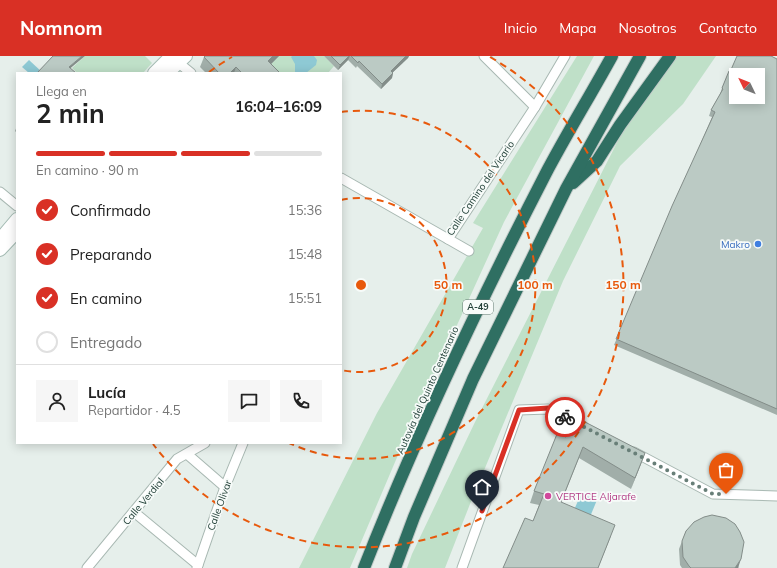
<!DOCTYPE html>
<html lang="es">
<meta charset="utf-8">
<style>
:root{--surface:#fff;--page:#f6f6f6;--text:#222;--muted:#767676;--line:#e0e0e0;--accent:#d93025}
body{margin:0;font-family:Mulish,sans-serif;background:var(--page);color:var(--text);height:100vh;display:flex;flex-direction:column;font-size:15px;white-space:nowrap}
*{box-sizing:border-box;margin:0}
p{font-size:13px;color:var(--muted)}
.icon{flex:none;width:22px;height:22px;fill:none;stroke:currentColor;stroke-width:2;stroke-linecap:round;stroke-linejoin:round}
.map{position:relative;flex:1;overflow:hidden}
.drawer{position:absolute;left:16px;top:16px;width:326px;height:372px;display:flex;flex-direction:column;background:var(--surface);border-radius:0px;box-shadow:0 2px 10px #0003}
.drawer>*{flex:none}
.needle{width:26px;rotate:313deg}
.buttons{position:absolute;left:729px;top:12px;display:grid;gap:8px}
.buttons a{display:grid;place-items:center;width:36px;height:36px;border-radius:0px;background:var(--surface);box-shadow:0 2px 10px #0003;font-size:20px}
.pin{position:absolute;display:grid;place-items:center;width:34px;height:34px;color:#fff;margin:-41px -17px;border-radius:50% 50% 50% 0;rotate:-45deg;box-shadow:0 0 4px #0007}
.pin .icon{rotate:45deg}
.courier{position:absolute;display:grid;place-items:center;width:40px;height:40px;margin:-20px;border:3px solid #d93025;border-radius:50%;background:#fff;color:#222;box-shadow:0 1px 5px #0007}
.summary em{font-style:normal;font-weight:700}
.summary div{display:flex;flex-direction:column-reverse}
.summary{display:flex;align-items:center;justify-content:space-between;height:68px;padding:0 20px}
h1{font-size:26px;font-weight:700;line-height:30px}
.bar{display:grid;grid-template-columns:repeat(4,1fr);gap:6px 4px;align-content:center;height:48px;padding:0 20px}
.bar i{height:5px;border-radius:3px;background:var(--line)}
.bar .active{background:var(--accent)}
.bar p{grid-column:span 4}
.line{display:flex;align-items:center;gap:10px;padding:0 20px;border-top:1px solid var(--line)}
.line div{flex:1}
.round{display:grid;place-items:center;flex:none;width:42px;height:42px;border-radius:0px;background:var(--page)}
ol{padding:0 20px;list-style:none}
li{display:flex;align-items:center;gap:12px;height:44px}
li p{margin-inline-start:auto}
li .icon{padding:4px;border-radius:50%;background:var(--accent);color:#fff;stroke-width:4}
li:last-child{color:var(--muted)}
li i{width:22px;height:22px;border:2px solid var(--line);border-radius:50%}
header{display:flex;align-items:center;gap:24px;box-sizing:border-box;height:56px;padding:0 20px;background:var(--accent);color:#fff}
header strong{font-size:19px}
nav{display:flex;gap:22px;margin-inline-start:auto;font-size:14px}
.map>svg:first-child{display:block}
.green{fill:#bfe0c8}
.water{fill:#8ec9d4}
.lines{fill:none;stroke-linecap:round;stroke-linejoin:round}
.minor-casing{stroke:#a8b8b2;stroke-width:11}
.secondary-casing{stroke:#a4bbb3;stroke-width:14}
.motorway-casing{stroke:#c2cac8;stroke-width:14}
.minor{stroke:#fff;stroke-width:9}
.secondary{stroke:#fff;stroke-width:12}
.motorway{stroke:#2f6f62;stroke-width:12}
.wall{fill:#a1aea9}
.shaded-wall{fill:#838d89}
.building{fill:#bbcac4;stroke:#838d89;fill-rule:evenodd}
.done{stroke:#687f78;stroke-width:4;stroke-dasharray:0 7.2}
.route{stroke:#d93025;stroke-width:5}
.ring{fill:none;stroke:#e8590c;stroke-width:2;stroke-dasharray:7 5}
.shop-dot{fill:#3f7fe0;stroke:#f7fbf9;stroke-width:1.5}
.hotel-dot{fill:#d1479c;stroke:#f7fbf9;stroke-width:1.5}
.labels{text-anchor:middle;stroke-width:3.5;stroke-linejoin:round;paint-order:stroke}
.shield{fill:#f7fbf9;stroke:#637a73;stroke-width:1}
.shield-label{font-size:9px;font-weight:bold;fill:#24423a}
.street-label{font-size:10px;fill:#24423a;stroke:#f7fbf9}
.shop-label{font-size:10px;fill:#366cbe;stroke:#f7fbf9;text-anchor:end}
.hotel-label{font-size:10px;fill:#b23c85;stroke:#f7fbf9;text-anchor:start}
.centre{fill:#e8590c;stroke:#f7fbf9;stroke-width:2}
.ring-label{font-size:12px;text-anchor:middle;font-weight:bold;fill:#e8590c;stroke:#f7fbf9;stroke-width:3.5;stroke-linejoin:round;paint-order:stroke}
</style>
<header>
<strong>Nomnom</strong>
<nav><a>Inicio</a><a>Mapa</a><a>Nosotros</a><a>Contacto</a></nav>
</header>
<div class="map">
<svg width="777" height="512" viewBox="0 0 777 512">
<rect width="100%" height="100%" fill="#e6efeb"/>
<g class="green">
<path d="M85,0H145L152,7L143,17H77L72,12Z"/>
<path d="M256,0H324L334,10L328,17H273Z"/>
<path d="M577,0H594L504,166L401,392L350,512H299L377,357L483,172L473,167Z"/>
<path d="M661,0H716L683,48L620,110L563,225L470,448L445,512H407L412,498L475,366Z"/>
</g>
<g class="water">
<path d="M292,0H314L317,4L316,9L306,17H295V8L291,1Z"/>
<path d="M29,4L43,17H29L22,11Z"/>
<path d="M581,438L597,444L587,468L571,461Z"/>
</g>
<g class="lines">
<g class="minor-casing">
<g id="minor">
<path d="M484,0L535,51"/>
<path d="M175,4L191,17"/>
<path d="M341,122L448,183L535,51L565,0"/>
<path d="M0,136L17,150"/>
<path d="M448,183L469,195"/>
<path d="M634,396L713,438L777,440"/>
<path d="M187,398L225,431"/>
<path d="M134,456L198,509"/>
<path d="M87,512L177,403L205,387"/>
<path d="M197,512L225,431L243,387"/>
<path d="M462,512L519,354L548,353L583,370"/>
</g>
</g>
<g class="secondary-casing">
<g id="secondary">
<path d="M154,17L171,0"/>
<path d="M168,17L186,0"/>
<path d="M0,183L17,163"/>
<path d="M0,194L17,176"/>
</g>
</g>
<g class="motorway-casing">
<g id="motorway">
<path d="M573,127L597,105L620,69L670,0"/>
<path d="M364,512C417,377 479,247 545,119C566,79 590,40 612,0"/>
<path d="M395,512L414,461L473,323L566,133L640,0"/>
</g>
</g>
<use href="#minor" class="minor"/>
<use href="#secondary" class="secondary"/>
<use href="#motorway" class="motorway"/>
</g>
<g class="wall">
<path d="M205,0H279L271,8L280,17H206L200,11L204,1Z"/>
<path d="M324,0H409L408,2L393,16L392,22L381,33L357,10L356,12L348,4L338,14Z"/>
<path d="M777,3V359L614,289L712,61L709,60L711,54L720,38L722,32L730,16Z"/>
<path d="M17,70V77L15,75Z"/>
<path d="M566,381L645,397L631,433L579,402L561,447L611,480L598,512H503L533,465L539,449L530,447L534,435Z"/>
<path d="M686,475L739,511L738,512H682L680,509L679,493Z"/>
</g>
<g class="shaded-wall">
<path d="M82,0H85L67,15L69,11Z"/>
<path d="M273,0H279L265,14L268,5Z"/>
<path d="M349,0H350L348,4L338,14L340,9Z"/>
<path d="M406,0H409L408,2L389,20L391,15Z"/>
<path d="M236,11L234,17H230Z"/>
<path d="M393,17L392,22L381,33L382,28Z"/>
<path d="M645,397L641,408L631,433L635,422Z"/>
<path d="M741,503L738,512H735Z"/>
</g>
<g class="building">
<path d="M53,0H82L69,11L76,17H37Z"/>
<path d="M205,0H273L268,5L280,17H242L236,11L230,17H219L204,1Z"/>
<path d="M331,0H349L340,9Z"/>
<path d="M351,0H406L391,15L393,17L382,28L359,5L358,7Z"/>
<path d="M737,0H771L777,3V353L616,283L672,150L715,56L711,54L723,33L722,32L729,15L730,16ZM736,19H758V41H736Z"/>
<path d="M573,364L585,366L645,397L635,422L583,391L561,446L615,469L598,512H503L525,462L533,465L544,438L534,435L557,378L566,381Z"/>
<path d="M712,459L726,462L735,468L740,476L744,486L741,503L735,512H691L689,510L683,501L682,485L686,475L694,466L704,461Z"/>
</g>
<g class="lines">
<path class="done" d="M565,361L713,438H726"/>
<path class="route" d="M482,455L519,354L548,352L565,361"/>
</g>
<g class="ring">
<path d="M341 144A87 87 0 1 1 341 314"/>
<path d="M341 56A174 174 0 1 1 289 387"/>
<path d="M209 16A262 262 0 0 1 232 1M490 1A262 262 0 1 1 153 388"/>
</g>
<circle class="shop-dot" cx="758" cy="188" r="4"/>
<circle class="hotel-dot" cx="548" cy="440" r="4"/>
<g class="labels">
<rect class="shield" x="463" y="244" width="30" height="14" rx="3"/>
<g class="shield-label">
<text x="478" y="254">A-49</text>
</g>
<g class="street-label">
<text transform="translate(480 132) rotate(-56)" y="4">Calle Camino del Vicario</text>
<text transform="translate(427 334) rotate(-66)" y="4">Autovía del Quinto Centenario</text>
<text transform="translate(143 445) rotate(-50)" y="4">Calle Verdial</text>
<text transform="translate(219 449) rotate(-70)" y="4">Calle Olivar</text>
</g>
<g class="shop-label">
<text x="750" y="192">Makro</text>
</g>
<g class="hotel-label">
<text x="556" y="444">VERTICE Aljarafe</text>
</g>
</g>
<circle cx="361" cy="229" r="6" class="centre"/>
<g class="ring-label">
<text x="448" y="233">50 m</text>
<text x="535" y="233">100 m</text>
<text x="623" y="233">150 m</text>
</g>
</svg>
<div class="buttons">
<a><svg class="needle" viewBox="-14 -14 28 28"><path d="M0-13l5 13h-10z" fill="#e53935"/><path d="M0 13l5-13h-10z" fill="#767676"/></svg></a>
</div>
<div class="pin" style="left:726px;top:438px;background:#ea580c"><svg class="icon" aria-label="bag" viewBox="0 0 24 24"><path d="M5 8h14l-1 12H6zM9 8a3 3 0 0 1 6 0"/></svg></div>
<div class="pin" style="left:482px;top:455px;background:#1f2937"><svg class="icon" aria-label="home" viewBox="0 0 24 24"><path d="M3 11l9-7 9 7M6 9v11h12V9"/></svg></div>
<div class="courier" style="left:565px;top:361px"><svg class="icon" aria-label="bike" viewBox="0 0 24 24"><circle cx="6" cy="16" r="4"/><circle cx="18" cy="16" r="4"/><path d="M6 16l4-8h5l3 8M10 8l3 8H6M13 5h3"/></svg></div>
<section class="drawer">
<div class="summary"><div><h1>2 min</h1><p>Llega en</p></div><em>16:04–16:09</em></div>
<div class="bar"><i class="active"></i><i class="active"></i><i class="active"></i><i></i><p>En camino · 90 m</p></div>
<ol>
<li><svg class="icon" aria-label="check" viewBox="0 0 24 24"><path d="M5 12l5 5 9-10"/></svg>Confirmado<p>15:36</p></li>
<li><svg class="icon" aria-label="check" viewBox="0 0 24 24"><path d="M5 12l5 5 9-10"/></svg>Preparando<p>15:48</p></li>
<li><svg class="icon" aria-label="check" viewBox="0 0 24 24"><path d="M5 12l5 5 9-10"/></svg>En camino<p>15:51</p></li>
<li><i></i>Entregado</li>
</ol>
<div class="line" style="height:72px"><a class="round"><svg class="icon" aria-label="person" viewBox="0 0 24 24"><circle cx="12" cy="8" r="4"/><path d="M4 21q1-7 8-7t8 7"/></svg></a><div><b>Lucía</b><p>Repartidor · 4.5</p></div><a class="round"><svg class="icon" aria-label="chat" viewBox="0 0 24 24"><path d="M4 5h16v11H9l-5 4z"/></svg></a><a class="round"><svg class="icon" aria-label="phone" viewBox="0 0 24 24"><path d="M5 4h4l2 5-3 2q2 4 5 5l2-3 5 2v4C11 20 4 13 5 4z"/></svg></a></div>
</section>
</div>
